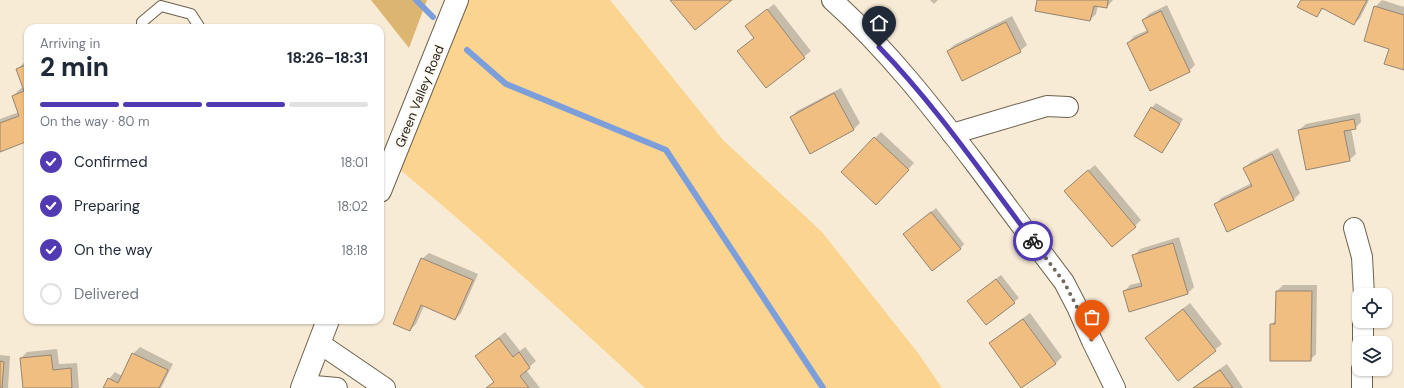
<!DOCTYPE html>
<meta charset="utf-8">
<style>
:root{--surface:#fff;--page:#f6f6f7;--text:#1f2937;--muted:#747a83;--line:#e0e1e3;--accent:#523bb2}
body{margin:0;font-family:"DM Sans",sans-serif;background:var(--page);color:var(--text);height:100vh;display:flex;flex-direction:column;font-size:15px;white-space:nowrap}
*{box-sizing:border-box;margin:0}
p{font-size:13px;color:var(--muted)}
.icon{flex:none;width:22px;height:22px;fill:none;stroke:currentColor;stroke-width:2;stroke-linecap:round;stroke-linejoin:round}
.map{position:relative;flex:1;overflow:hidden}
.side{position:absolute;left:24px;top:24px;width:360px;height:300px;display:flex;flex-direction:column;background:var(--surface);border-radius:12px;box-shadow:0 1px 3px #0004}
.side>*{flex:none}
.tools{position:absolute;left:1352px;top:288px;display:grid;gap:8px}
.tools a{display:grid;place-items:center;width:40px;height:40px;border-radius:8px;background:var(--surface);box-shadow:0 1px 3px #0004;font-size:20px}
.pin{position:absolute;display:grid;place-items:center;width:34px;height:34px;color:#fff;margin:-41px -17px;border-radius:50% 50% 50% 0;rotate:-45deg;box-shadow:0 0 4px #0007}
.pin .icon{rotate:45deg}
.courier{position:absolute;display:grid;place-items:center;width:40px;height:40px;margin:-20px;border:3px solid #523bb2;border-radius:50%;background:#fff;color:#222;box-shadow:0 1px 5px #0007}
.overview em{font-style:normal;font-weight:800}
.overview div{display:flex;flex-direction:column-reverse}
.overview{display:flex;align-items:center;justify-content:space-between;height:68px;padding:0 16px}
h1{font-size:26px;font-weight:800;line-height:30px}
.bar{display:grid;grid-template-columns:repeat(4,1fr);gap:6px 4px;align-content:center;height:48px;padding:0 16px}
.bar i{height:5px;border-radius:3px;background:var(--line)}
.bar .current{background:var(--accent)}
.bar p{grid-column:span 4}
ol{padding:0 16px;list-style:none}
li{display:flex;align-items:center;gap:12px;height:44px}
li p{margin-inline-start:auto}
li .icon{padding:4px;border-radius:50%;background:var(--accent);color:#fff;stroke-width:4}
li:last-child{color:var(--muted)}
li i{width:22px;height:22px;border:2px solid var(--line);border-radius:50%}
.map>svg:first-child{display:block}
.green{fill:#fbd48f}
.forest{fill:#dcb671}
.shadow{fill:#0003}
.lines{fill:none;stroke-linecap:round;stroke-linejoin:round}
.stream{stroke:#7c9fdb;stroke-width:6}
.building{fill:#f1be81;stroke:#958573}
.service-casing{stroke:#6c614e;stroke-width:12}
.minor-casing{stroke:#6c614e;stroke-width:22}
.tertiary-casing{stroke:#6c614e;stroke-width:24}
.service{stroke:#fff;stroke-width:10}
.minor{stroke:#fff;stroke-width:20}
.tertiary{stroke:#fff;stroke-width:22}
.done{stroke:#70695c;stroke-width:4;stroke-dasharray:0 7.2}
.route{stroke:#523bb2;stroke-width:5}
.labels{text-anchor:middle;stroke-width:3.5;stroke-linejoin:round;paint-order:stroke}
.street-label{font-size:13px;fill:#27231b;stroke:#fef9f0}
</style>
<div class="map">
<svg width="1404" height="388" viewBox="0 0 1404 388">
<rect width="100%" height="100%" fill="#f8ebd5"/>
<path class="green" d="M455,0H610L723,140L822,232L918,353L942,388H645C562,311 479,235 392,163Z"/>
<path class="forest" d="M371,0H427L409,48Z"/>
<g class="shadow">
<path d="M930,0H938L934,4Z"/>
<path d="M1038,0H1113L1107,7L1098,5L1096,14L1090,20Z"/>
<path d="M1302,0H1369L1360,18L1354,24L1324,8L1316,16Z"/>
<path d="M1382,0L1404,7V69L1390,48L1375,7Z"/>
<path d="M774,4L811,51L766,87L739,51L755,37L746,26Z"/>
<path d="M1167,5L1195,65L1189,71L1128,43L1134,36L1148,30L1143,20L1149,14Z"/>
<path d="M1012,16L1027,45L1020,51H948L954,45Z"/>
<path d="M28,60V140L0,151V119L19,112L13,96L21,88L24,87L17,69L25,62Z"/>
<path d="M841,88L860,123L854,129L791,117L797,111Z"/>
<path d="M1156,103L1183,119L1166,147L1162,152L1135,136L1152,108Z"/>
<path d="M1360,113L1361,122L1355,128L1351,129L1356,154L1349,160L1299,130L1306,124Z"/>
<path d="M881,132L914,163L876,204L875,138Z"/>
<path d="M1278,148L1300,193L1294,199L1227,231L1215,205L1221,198L1252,183L1244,168L1251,162Z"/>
<path d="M1095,165L1141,220L1135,226L1072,184Z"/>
<path d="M936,208L964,244L960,249L904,234Z"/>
<path d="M1179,237L1194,287L1188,293L1124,292L1130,285L1142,282L1134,256L1140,249Z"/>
<path d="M429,253L478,274L461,313L455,319L424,306L416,324L410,330L422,259Z"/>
<path d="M1001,275L1019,298L986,324L973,297Z"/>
<path d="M1283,285H1317L1316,354L1310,360L1271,325L1276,320L1277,291Z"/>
<path d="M1190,303L1222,344L1178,379L1153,332Z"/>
<path d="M1030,313L1062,357L1055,364L990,343L997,337Z"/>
<path d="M505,332L520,351L525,347L536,361L526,370L540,388H486L495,381L476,356Z"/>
<path d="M140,347L173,364L161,388H104L109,379L115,372L122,376L133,354Z"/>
<path d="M57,349L59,364L77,363L79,388H24L21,358L27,352Z"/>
<path d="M0,355L10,356L8,388H0Z"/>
<path d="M1227,364L1243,388H1192L1195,386Z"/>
</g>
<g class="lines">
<g class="stream">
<path d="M416,0L433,17"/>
<path d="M467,50L506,84L666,150L823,388"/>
</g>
</g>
<g class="building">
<path d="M670,0H732L695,30Z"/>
<path d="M1037,0H1108L1107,8L1094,6L1090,21L1035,11Z"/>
<path d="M1301,0H1367L1354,25L1322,8L1317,17L1297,7Z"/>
<path d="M1374,6L1404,15V70L1384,64L1389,49L1364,41Z"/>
<path d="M767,9L805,58L766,88L737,51L754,38L745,26Z"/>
<path d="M1161,11L1190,72L1150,91L1127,43L1148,32L1142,20Z"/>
<path d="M1006,22L1021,52L962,81L947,51Z"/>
<path d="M28,64V141L0,152V123L19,116L12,96L24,91L16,69Z"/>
<path d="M834,93L854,130L810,154L790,117Z"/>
<path d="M1151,107L1180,124L1162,153L1134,136Z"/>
<path d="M1354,119L1356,129L1344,131L1350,161L1306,170L1298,130Z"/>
<path d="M874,137L909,170L876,205L841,172Z"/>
<path d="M1272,154L1294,200L1227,232L1214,204L1252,186L1243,168Z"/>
<path d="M1088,170L1136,227L1112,247L1064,191Z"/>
<path d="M931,212L961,249L932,271L903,234Z"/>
<path d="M1173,243L1188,294L1129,312L1123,291L1142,286L1132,255Z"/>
<path d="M421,258L473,280L455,320L421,305L410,331L393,324Z"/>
<path d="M996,279L1015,303L986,325L967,301Z"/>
<path d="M1276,291H1312L1311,361H1270V324H1275Z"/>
<path d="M1183,309L1216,351L1178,381L1145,338Z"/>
<path d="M1023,319L1056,364L1021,388L989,343Z"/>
<path d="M499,338L513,357L519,352L530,368L520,376L529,388H486L494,382L475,356Z"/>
<path d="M132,353L168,370L159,388H103L108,378L118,383Z"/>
<path d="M51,355L53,370L71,368L72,388H23L20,358Z"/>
<path d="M0,361L4,362L2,388H0Z"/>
<path d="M1220,370L1233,388H1193Z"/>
</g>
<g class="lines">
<g class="service-casing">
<path id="service" d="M142,28V22L161,6L191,14L200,28"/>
</g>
<g class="minor-casing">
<g id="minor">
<path d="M832,0C887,49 932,107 977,166C1006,205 1035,244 1064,282L1078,309L1092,341L1115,388"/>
<path d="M952,134L1047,106L1068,107"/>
<path d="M1354,228L1362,257L1364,295"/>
<path d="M319,343L385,388"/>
<path d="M1363,343V321"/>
<path d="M303,385L337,388"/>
<path d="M1362,388V369"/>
</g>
</g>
<g class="tertiary-casing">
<g id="tertiary">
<path d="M380,191L457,0"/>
<path d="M302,388L328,320"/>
</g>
</g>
<use href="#service" class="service"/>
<use href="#minor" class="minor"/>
<use href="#tertiary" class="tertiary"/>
</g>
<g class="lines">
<path class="done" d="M1033,241L1064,282L1078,309L1092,341"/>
<path class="route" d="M879,47C936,106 983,175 1033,241"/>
</g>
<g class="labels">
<g class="street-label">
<text transform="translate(419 96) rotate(-68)" y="5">Green Valley Road</text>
</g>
</g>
</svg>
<div class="tools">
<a><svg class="icon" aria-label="locate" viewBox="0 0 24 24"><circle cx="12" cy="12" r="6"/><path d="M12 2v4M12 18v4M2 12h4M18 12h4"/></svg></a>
<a><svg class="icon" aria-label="layers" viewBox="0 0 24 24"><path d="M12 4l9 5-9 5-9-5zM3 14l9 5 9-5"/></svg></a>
</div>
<div class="pin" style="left:1092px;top:341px;background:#ea580c"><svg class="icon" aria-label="bag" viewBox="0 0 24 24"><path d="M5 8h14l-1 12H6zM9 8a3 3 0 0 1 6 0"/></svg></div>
<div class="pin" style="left:879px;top:47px;background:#1f2937"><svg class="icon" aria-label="home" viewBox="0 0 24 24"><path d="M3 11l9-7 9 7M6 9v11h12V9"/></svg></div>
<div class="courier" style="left:1033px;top:241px"><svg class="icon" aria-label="bike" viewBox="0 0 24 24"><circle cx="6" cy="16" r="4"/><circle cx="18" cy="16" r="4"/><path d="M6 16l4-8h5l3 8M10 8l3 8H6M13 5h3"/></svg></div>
<section class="side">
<div class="overview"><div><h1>2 min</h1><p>Arriving in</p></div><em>18:26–18:31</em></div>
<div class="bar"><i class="current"></i><i class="current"></i><i class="current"></i><i></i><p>On the way · 80 m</p></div>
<ol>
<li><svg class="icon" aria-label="check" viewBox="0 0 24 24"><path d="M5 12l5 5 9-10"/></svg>Confirmed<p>18:01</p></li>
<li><svg class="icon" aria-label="check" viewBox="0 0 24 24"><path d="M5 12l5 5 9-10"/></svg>Preparing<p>18:02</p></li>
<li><svg class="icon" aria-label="check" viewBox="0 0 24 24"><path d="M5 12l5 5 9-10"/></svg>On the way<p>18:18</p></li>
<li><i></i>Delivered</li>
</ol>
</section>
</div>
